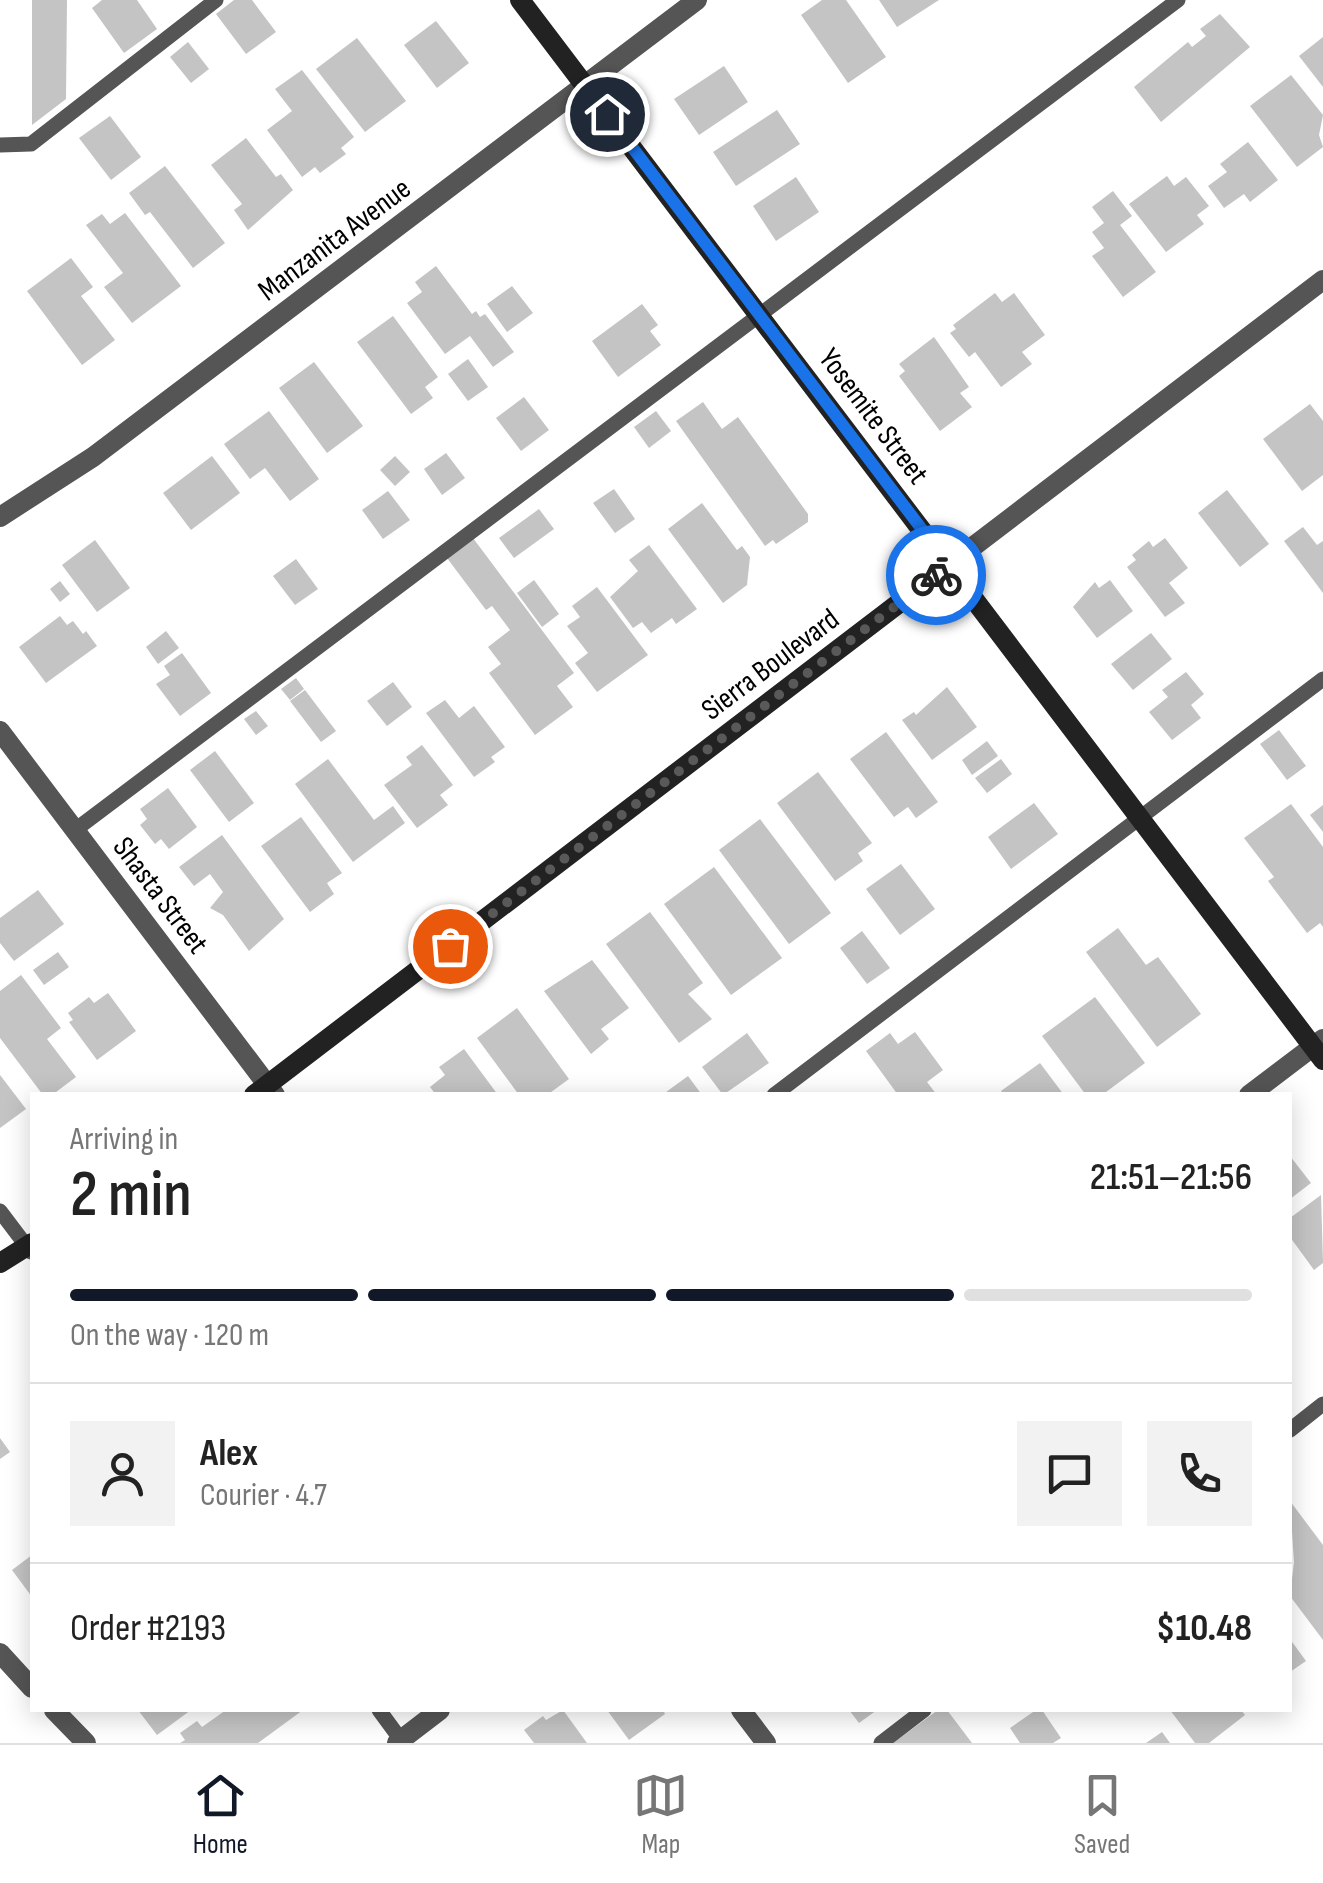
<!DOCTYPE html>
<meta charset="utf-8">
<style>
:root{--surface:#fff;--page:#f2f2f2;--text:#222;--muted:#767676;--line:#e0e0e0;--accent:#111827}
body{margin:0;font-family:"Sofia Sans Condensed",sans-serif;background:var(--page);color:var(--text);height:100vh;display:flex;flex-direction:column;font-size:38px;white-space:nowrap}
*{box-sizing:border-box;margin:0}
p{font-size:32px;color:var(--muted)}
.icon{flex:none;width:55px;height:55px;fill:none;stroke:currentColor;stroke-width:2;stroke-linecap:round;stroke-linejoin:round}
.map{position:relative;flex:1;overflow:hidden}
.sheet{position:absolute;left:30px;top:1092px;width:1262px;height:620px;display:flex;flex-direction:column;background:var(--surface);border-radius:0px;box-shadow:0 5px 25px #0003}
.sheet>*{flex:none}
.pin{position:absolute;display:grid;place-items:center;width:85px;height:85px;color:#fff;margin:-42px;border:5px solid #fff;border-radius:50%;box-shadow:0 2px 10px #0007}
.courier{position:absolute;display:grid;place-items:center;width:100px;height:100px;margin:-50px;border:8px solid #1a73e8;border-radius:50%;background:#fff;color:#222;box-shadow:0 2px 12px #0007}
.overview em{font-style:normal;font-weight:600}
.overview div{display:flex;flex-direction:column-reverse}
.overview{display:flex;align-items:center;justify-content:space-between;height:170px;padding:0 40px}
h1{font-size:65px;font-weight:600;line-height:75px}
.bar{display:grid;grid-template-columns:repeat(4,1fr);gap:15px 10px;align-content:center;height:120px;padding:0 40px}
.bar i{height:12px;border-radius:8px;background:var(--line)}
.bar .on{background:var(--accent)}
.bar p{grid-column:span 4}
.line{display:flex;align-items:center;gap:25px;padding:0 40px;border-top:2px solid var(--line)}
.line div{flex:1}
.round{display:grid;place-items:center;flex:none;width:105px;height:105px;border-radius:0px;background:var(--page)}
.tab-bar{display:flex;justify-content:space-around;align-items:center;height:140px;border-top:2px solid var(--line);background:var(--surface);font-size:28px;color:var(--muted)}
.tab-bar a{display:grid;justify-items:center;gap:5px}
.tab-bar .on{color:var(--accent)}
.map>svg:first-child{display:block}
.building{fill:#c4c4c4}
.lines{fill:none;stroke-linecap:round;stroke-linejoin:round}
.lane{stroke:#555;stroke-width:15}
.street{stroke:#555;stroke-width:20}
.secondary{stroke:#222;stroke-width:20}
.done{stroke:#595959;stroke-width:10;stroke-dasharray:0 18}
.route{stroke:#1a73e8;stroke-width:12}
.labels{text-anchor:middle;stroke-width:9;stroke-linejoin:round;paint-order:stroke}
.street-label{font-size:30px;fill:#000;stroke:#fff}
</style>
<div class="map">
<svg width="1323" height="1743" viewBox="0 0 1323 1743">
<rect width="100%" height="100%" fill="#fff"/>
<g class="building">
<path d="M32,0H67L66,99L32,125Z"/>
<path d="M102,0H137L157,29L124,53L92,8Z"/>
<path d="M234,0H252L276,32L246,54L216,14Z"/>
<path d="M822,0H846L886,57L848,83L801,15Z"/>
<path d="M879,0H939L897,27Z"/>
<path d="M1220,14L1250,47L1161,122L1134,87L1188,42L1192,47L1206,36L1200,29Z"/>
<path d="M436,21L469,63L437,88L404,45Z"/>
<path d="M1323,37V87L1299,56Z"/>
<path d="M357,38L406,101L365,132L316,69Z"/>
<path d="M188,42L209,69L191,83L170,57Z"/>
<path d="M724,66L748,102L699,135L674,99Z"/>
<path d="M302,70L354,137L341,148L346,154L320,173L315,167L302,177L267,130L292,111L275,89Z"/>
<path d="M1291,75L1323,115L1319,135L1323,147L1297,167L1250,106Z"/>
<path d="M777,110L800,144L736,186L713,152Z"/>
<path d="M110,116L141,157L111,180L79,138Z"/>
<path d="M246,138L276,177L281,174L293,190L248,230L234,210L242,204L211,165Z"/>
<path d="M1248,142L1278,180L1250,202L1244,194L1224,208L1208,186L1227,172L1220,164Z"/>
<path d="M165,166L225,243L193,268L150,212L145,215L129,193Z"/>
<path d="M1167,176L1174,186L1186,177L1209,206L1197,215L1204,224L1166,252L1129,204Z"/>
<path d="M796,177L819,212L776,241L753,206Z"/>
<path d="M1113,191L1132,216L1120,225L1156,272L1123,297L1092,256L1104,248L1092,232L1104,223L1092,207Z"/>
<path d="M125,213L181,286L132,323L104,287L123,273L86,225L102,214L110,224Z"/>
<path d="M71,258L93,287L81,296L115,340L82,365L27,291Z"/>
<path d="M436,266L472,314L476,311L480,317L485,314L514,352L493,367L470,336L445,354L407,303L422,292L415,282Z"/>
<path d="M512,286L533,313L507,332L487,304Z"/>
<path d="M995,293L1002,302L1014,293L1045,335L1022,352L1032,364L1001,387L975,352L969,357L950,333L956,329L953,325Z"/>
<path d="M642,304L658,325L650,331L661,345L618,377L592,341Z"/>
<path d="M393,316L438,377L425,387L433,398L411,414L357,342Z"/>
<path d="M934,337L969,387L960,393L972,407L940,431L899,376L905,371L899,364Z"/>
<path d="M468,359L488,387L468,401L448,374Z"/>
<path d="M314,362L363,426L327,453L279,388Z"/>
<path d="M524,397L549,430L521,451L496,418Z"/>
<path d="M703,402L722,429L738,417L808,514V522L776,544L773,540L765,546L676,421Z"/>
<path d="M1310,404L1323,421V475L1302,491L1263,439Z"/>
<path d="M269,411L319,479L290,501L265,468L250,479L224,444Z"/>
<path d="M656,411L671,431L649,448L634,427Z"/>
<path d="M446,453L465,478L442,495L424,469Z"/>
<path d="M212,456L240,493L191,530L163,493Z"/>
<path d="M395,456L410,472L395,486L380,470Z"/>
<path d="M614,489L635,519L615,533L593,503Z"/>
<path d="M1227,490L1269,544L1240,567L1198,513Z"/>
<path d="M388,491L410,520L383,539L362,510Z"/>
<path d="M702,503L737,550L742,546L750,557L747,585L723,603L668,529Z"/>
<path d="M539,509L554,529L514,558L499,538Z"/>
<path d="M1303,527L1317,545L1323,541V593L1284,541Z"/>
<path d="M473,538L574,673L557,686L573,707L535,735L489,673L501,664L488,647L510,630L492,606L486,610L447,558Z"/>
<path d="M1165,538L1188,568L1169,583L1185,603L1165,617L1127,567L1136,560L1132,555L1149,541L1153,547Z"/>
<path d="M95,540L130,588L97,612L62,565Z"/>
<path d="M649,545L697,609L676,624L672,618L651,633L642,622L633,628L610,597L638,571L629,560Z"/>
<path d="M296,559L318,589L295,605L273,576Z"/>
<path d="M534,580L559,614L542,627L517,593Z"/>
<path d="M1110,580L1133,611L1097,638L1073,607L1095,582L1099,588Z"/>
<path d="M60,581L70,594L60,602L50,589Z"/>
<path d="M597,587L648,655L597,692L575,663L588,653L567,626L580,617L572,606Z"/>
<path d="M60,616L67,625L73,621L83,634L86,631L97,646L46,683L19,647Z"/>
<path d="M166,631L179,648L158,664L146,647Z"/>
<path d="M1151,633L1172,659L1133,690L1111,664Z"/>
<path d="M182,653L211,693L180,716L156,684L170,675L164,666Z"/>
<path d="M1186,672L1204,694L1191,705L1201,718L1172,740L1149,712L1168,697L1162,690Z"/>
<path d="M296,678L304,689L290,700L281,689Z"/>
<path d="M393,682L412,707L387,726L367,701Z"/>
<path d="M947,687L977,727L932,760L902,720L914,712L916,715Z"/>
<path d="M305,690L336,731L321,742L290,701Z"/>
<path d="M445,700L459,718L474,706L505,747L491,757L495,762L474,777L426,713Z"/>
<path d="M256,711L268,726L256,735L244,719Z"/>
<path d="M1279,730L1306,766L1287,780L1260,744Z"/>
<path d="M886,732L938,802L916,818L908,807L894,817L850,759Z"/>
<path d="M987,741L998,756L972,775L962,760Z"/>
<path d="M422,745L453,785L440,795L448,805L417,828L384,785L412,765L406,757Z"/>
<path d="M215,751L254,803L229,822L190,770Z"/>
<path d="M328,759L374,820L393,806L405,823L353,862L295,784Z"/>
<path d="M1001,759L1012,774L987,793L975,778Z"/>
<path d="M818,772L872,843L858,853L863,861L835,881L777,803Z"/>
<path d="M168,788L197,827L169,849L161,839L155,844L140,825L147,819L140,809Z"/>
<path d="M1034,803L1058,834L1011,869L988,837Z"/>
<path d="M1291,804L1323,847V927L1320,923L1307,933L1268,881L1274,877L1244,838Z"/>
<path d="M1323,805V832L1310,815Z"/>
<path d="M301,817L342,873L327,883L334,894L310,912L261,846Z"/>
<path d="M760,819L831,913L789,944L719,850Z"/>
<path d="M222,835L284,919L249,951L223,915L210,908L223,892L210,874L194,886L179,867Z"/>
<path d="M901,864L935,909L900,935L866,889Z"/>
<path d="M714,867L782,958L731,995L664,904Z"/>
<path d="M38,890L64,924L14,961L0,943V918Z"/>
<path d="M650,912L703,983L688,994L712,1019L679,1043L606,944Z"/>
<path d="M1118,928L1146,965L1158,957L1201,1014L1157,1047L1086,952Z"/>
<path d="M862,931L890,968L867,984L840,948Z"/>
<path d="M58,952L69,967L44,985L33,970Z"/>
<path d="M592,960L629,1008L601,1029L609,1039L591,1054L544,991Z"/>
<path d="M21,975L61,1028L47,1039L76,1077L52,1095H43L0,1038V991Z"/>
<path d="M108,993L136,1031L97,1060L69,1022L73,1020L68,1013L89,997L94,1003Z"/>
<path d="M1095,997L1145,1063L1102,1095H1086L1042,1036Z"/>
<path d="M517,1008L569,1079L547,1095H519L477,1038Z"/>
<path d="M915,1032L943,1070L927,1082L937,1095H898L866,1051L890,1033L898,1044Z"/>
<path d="M747,1033L769,1063L723,1095L702,1067Z"/>
<path d="M464,1049L498,1095H436L430,1087L445,1075L439,1067Z"/>
<path d="M1040,1063L1064,1095H1004L1001,1091Z"/>
<path d="M0,1075L26,1109L0,1128Z"/>
<path d="M688,1076L702,1095H662Z"/>
<path d="M1290,1156L1311,1183L1290,1199Z"/>
<path d="M1321,1195L1323,1263L1314,1270L1290,1237V1218Z"/>
<path d="M0,1438L10,1452L0,1459Z"/>
<path d="M1290,1501L1323,1545V1640L1290,1596L1294,1562Z"/>
<path d="M32,1555V1597L12,1570Z"/>
<path d="M1290,1639L1306,1661L1290,1672Z"/>
<path d="M138,1710H191L157,1735Z"/>
<path d="M226,1710H303L258,1743H180L185,1740L180,1733L197,1721L202,1727Z"/>
<path d="M563,1710L587,1743H534L524,1730L543,1716L546,1720Z"/>
<path d="M607,1710H663L665,1714L629,1740Z"/>
<path d="M849,1710H877L859,1723Z"/>
<path d="M938,1710H947L972,1743H893Z"/>
<path d="M1036,1710H1042L1061,1738L1053,1743H1020L1010,1728Z"/>
<path d="M1170,1710H1241L1245,1715L1209,1743H1195Z"/>
<path d="M1162,1732L1170,1743H1146Z"/>
</g>
<g class="lines">
<g class="lane">
<path d="M0,145L31,144L216,0"/>
<path d="M75,830L1178,0"/>
<path d="M774,1095L1323,679"/>
<path d="M0,1211L31,1252"/>
<path d="M1290,1430L1323,1404"/>
<path d="M379,1710L401,1740"/>
<path d="M881,1743L924,1710"/>
</g>
<g class="street">
<path d="M0,517L93,457L697,0"/>
<path d="M949,565L1323,280"/>
<path d="M0,731L275,1095"/>
<path d="M1249,1095L1323,1039"/>
<path d="M0,1653L32,1688"/>
<path d="M54,1710L86,1743"/>
<path d="M741,1710L766,1743"/>
<path d="M397,1743L440,1710"/>
</g>
<g class="secondary">
<path d="M520,0L1323,1060"/>
<path d="M254,1095L949,565"/>
<path d="M0,1263L32,1243"/>
</g>
</g>
<g class="lines">
<path class="done" d="M450,946L936,575"/>
<path class="route" d="M607,114L949,565L936,575"/>
</g>
<g class="labels">
<g class="street-label">
<text transform="translate(334 239) rotate(-37)" y="10">Manzanita Avenue</text>
<text transform="translate(874 416) rotate(53)" y="10">Yosemite Street</text>
<text transform="translate(770 664) rotate(-37)" y="10">Sierra Boulevard</text>
<text transform="translate(161 895) rotate(53)" y="10">Shasta Street</text>
</g>
</g>
</svg>
<div class="pin" style="left:450px;top:946px;background:#ea580c"><svg class="icon" aria-label="bag" viewBox="0 0 24 24"><path d="M5 8h14l-1 12H6zM9 8a3 3 0 0 1 6 0"/></svg></div>
<div class="pin" style="left:607px;top:114px;background:#1f2937"><svg class="icon" aria-label="home" viewBox="0 0 24 24"><path d="M3 11l9-7 9 7M6 9v11h12V9"/></svg></div>
<div class="courier" style="left:936px;top:575px"><svg class="icon" aria-label="bike" viewBox="0 0 24 24"><circle cx="6" cy="16" r="4"/><circle cx="18" cy="16" r="4"/><path d="M6 16l4-8h5l3 8M10 8l3 8H6M13 5h3"/></svg></div>
<section class="sheet">
<div class="overview"><div><h1>2 min</h1><p>Arriving in</p></div><em>21:51–21:56</em></div>
<div class="bar"><i class="on"></i><i class="on"></i><i class="on"></i><i></i><p>On the way · 120 m</p></div>
<div class="line" style="height:180px"><a class="round"><svg class="icon" aria-label="person" viewBox="0 0 24 24"><circle cx="12" cy="8" r="4"/><path d="M4 21q1-7 8-7t8 7"/></svg></a><div><b>Alex</b><p>Courier · 4.7</p></div><a class="round"><svg class="icon" aria-label="chat" viewBox="0 0 24 24"><path d="M4 5h16v11H9l-5 4z"/></svg></a><a class="round"><svg class="icon" aria-label="phone" viewBox="0 0 24 24"><path d="M5 4h4l2 5-3 2q2 4 5 5l2-3 5 2v4C11 20 4 13 5 4z"/></svg></a></div>
<div class="line" style="height:130px"><div>Order #2193</div><b>$10.48</b></div>
</section>
</div>
<nav class="tab-bar">
<a class="on"><svg class="icon" aria-label="home" viewBox="0 0 24 24"><path d="M3 11l9-7 9 7M6 9v11h12V9"/></svg>Home</a>
<a><svg class="icon" aria-label="map" viewBox="0 0 24 24"><path d="M3 6l6-2 6 2 6-2v14l-6 2-6-2-6 2zM9 4v14M15 6v14"/></svg>Map</a>
<a><svg class="icon" aria-label="saved" viewBox="0 0 24 24"><path d="M7 4h10v16l-5-4-5 4z"/></svg>Saved</a>
</nav>
